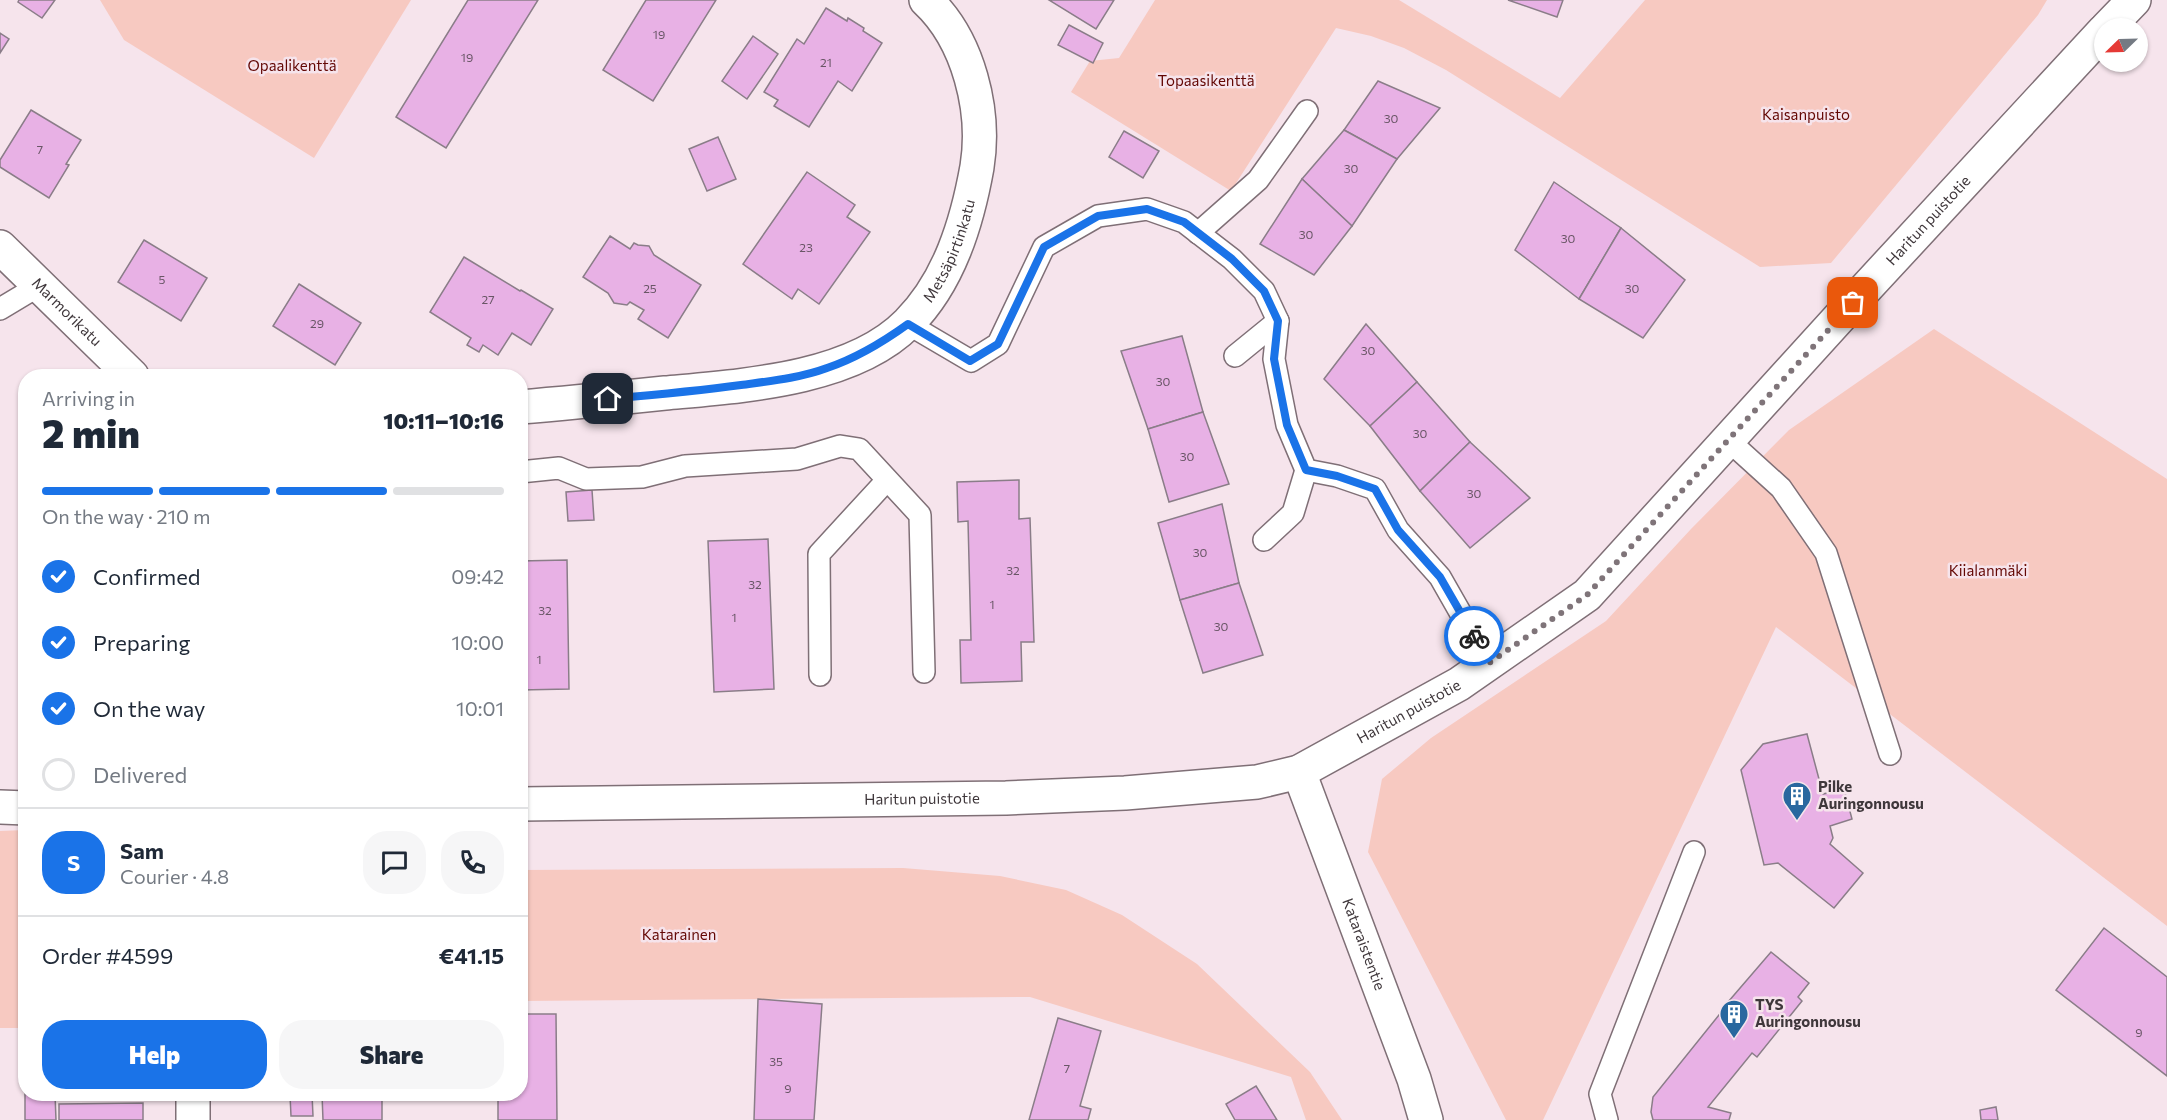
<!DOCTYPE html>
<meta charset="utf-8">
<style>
:root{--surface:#fff;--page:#f6f6f7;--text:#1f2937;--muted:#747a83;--line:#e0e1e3;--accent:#1a73e8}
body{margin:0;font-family:Commissioner,sans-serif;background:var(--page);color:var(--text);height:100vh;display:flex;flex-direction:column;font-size:22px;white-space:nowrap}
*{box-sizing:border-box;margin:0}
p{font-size:20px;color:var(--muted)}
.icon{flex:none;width:33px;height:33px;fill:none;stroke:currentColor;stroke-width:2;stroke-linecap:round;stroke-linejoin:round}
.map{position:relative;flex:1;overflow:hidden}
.side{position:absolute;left:18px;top:369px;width:510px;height:732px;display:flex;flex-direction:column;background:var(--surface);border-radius:24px;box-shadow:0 2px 4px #0004}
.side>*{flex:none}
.needle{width:39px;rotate:247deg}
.buttons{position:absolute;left:2094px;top:18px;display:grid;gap:12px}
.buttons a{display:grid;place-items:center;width:54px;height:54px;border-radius:50%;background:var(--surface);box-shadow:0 2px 4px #0004;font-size:30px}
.pin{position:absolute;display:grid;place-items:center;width:51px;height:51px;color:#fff;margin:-26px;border-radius:12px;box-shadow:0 3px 9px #0006}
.courier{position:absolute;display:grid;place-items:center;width:60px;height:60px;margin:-30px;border:4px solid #1a73e8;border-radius:50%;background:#fff;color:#222;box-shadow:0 2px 8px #0007}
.summary em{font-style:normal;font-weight:800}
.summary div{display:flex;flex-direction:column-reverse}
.summary{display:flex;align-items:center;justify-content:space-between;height:102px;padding:0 24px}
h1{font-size:39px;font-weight:800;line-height:45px}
.bar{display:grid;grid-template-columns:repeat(4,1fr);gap:9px 6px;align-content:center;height:72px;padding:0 24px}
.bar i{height:8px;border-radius:4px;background:var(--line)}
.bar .current{background:var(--accent)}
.bar p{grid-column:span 4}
.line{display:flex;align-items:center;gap:15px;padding:0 24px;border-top:2px solid var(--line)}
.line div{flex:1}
.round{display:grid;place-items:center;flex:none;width:63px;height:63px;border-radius:24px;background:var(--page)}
ol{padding:0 24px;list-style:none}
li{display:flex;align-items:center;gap:18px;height:66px}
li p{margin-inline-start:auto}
li .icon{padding:6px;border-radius:50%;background:var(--accent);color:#fff;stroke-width:4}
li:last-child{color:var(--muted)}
li i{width:33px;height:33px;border:3px solid var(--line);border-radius:50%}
.action{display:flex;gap:12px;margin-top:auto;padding:12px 24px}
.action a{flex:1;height:69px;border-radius:24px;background:var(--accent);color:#fff;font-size:24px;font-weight:800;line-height:69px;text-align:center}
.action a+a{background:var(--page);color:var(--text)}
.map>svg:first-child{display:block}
.green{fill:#f7c9c1}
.building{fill:#e8b1e5;stroke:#8a7d88;stroke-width:1.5}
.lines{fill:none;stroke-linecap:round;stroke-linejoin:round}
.lane-casing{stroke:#7f6f76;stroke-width:24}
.street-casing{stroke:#7f6f76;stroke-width:36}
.secondary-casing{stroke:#7f6f76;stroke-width:36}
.lane{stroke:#fff;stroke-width:21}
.street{stroke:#fff;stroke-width:33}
.secondary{stroke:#fff;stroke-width:33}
.done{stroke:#7f7479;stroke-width:6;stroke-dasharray:0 10.8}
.route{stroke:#1a73e8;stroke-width:8}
.labels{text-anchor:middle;stroke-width:5;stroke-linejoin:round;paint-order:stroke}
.number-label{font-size:12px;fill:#695666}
.park-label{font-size:15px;fill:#630704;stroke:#f6e4ec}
.street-label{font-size:15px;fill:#3f373b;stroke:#f6e4ec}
.poi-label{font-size:15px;font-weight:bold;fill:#3f373b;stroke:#f6e4ec;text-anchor:start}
</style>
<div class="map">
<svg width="2167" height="1120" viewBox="0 0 2167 1120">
<rect width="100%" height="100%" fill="#f6e4ec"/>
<g class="green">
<path d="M100,0H411L314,158L124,40Z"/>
<path d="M1155,0H1399L1560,98L1645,0H2047L2038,15L1831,263L1760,267L1446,70L1404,48L1371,36L1336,28L1231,191L1071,92L1090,61L1119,58Z"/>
<path d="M1934,329L2167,479V926L1776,627L1543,1120H1506L1368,852L1382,779L1431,738L1606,621L1691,529L1789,430Z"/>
<path d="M25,830V1028H0V831Z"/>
<path d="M903,868L1000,876L1066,890L1122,915L1197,964L1310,1072L1342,1120H1306L1291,1077L1030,997L521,1001L520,870Z"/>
</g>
<g class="building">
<path d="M19,0H55L42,18L18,2Z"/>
<path d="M468,0H538L446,148L396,117Z"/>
<path d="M646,0H716L653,101L603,70Z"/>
<path d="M1049,0H1114L1096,29Z"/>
<path d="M1508,0H1563L1557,17Z"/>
<path d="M826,8L847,21L848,18L864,28L863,31L882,43L852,91L838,81L809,127L774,106L778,100L764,92L797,39L804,44Z"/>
<path d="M1069,25L1103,43L1093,63L1058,45Z"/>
<path d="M0,33L9,39L0,53Z"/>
<path d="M753,36L778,54L747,99L722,81Z"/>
<path d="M1378,81L1440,108L1397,159L1344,130Z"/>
<path d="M31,110L81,140L66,164L69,165L49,198L0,167V160Z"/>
<path d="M1344,130L1397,159L1352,226L1302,179Z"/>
<path d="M1124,131L1159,151L1143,178L1109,157Z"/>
<path d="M718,137L736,179L707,191L689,149Z"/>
<path d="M807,172L855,205L847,217L870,232L819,304L798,289L792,299L743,264Z"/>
<path d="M1302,179L1352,226L1314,275L1260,244Z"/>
<path d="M1554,182L1621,228L1579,299L1515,250Z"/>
<path d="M1621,228L1685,280L1643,338L1579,299Z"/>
<path d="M610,236L630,249L634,243L638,245L649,246L654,255L701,285L668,338L638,319L644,310L630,302L627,305L614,303L608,293L583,277Z"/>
<path d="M144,240L207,278L181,321L118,282Z"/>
<path d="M464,257L520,291L521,290L553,309L531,345L512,333L498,355L483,345L479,352L467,345L471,338L430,312Z"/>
<path d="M299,284L361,323L335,365L273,326Z"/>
<path d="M1366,324L1417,382L1370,426L1324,379Z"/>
<path d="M1182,336L1203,412L1148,429L1121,351Z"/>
<path d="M1417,382L1470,442L1420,491L1370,426Z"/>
<path d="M1203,412L1229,484L1169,502L1148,429Z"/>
<path d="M1470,442L1530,498L1470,548L1420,491Z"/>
<path d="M1019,480V519L1030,518L1034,642H1021L1022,681L961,683L960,640H971L968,521L958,522L957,482Z"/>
<path d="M592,490L594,520L568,521L566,492Z"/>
<path d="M1222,504L1239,583L1180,600L1158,523Z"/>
<rect x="22" y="534" width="4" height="17"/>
<path d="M768,539L774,689L714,692L708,541Z"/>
<path d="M567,560L569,689L520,690V561Z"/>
<path d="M1239,583L1263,655L1203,673L1180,600Z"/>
<path d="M1807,734L1823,794L1844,789L1852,819L1830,826L1833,838L1830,844L1863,873L1834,908L1778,863L1764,865L1741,770L1763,744Z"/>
<path d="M2104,928L2167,977V1076L2056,990Z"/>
<path d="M1771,952L1809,983L1798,997L1802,1001L1757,1057L1752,1053L1708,1107L1731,1113L1729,1120H1653L1651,1112L1653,1097L1723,1010L1722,1009Z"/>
<path d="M758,999L822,1004L814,1120H754Z"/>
<path d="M520,1014H556L557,1120H498V1094H520Z"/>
<path d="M1058,1018L1101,1031L1080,1106L1091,1109L1088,1120H1029Z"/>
<path d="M25,1081L26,1094H55L56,1120H25Z"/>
<path d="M1256,1086L1277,1120H1235L1226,1104Z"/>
<path d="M312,1094L313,1116H291L290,1095Z"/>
<path d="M322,1094H382V1120H323Z"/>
<path d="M143,1103V1120H59V1104Z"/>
<path d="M1996,1107L1998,1120H1981L1980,1110Z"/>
</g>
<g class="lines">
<g class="lane-casing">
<g id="lane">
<path d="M1198,233L1258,180L1307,111"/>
<path d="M0,309L40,285"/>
<path d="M908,324L971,361L998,344L1044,247L1098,216L1147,209L1184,222L1232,259L1264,291L1278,321L1274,359L1287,425L1306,470L1337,476L1375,489L1398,530L1440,577L1489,663"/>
<path d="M1235,356L1278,321"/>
<path d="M1728,440L1781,488L1826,553L1890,754"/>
<path d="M520,472L559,468L586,479L642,477L685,466L797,459L840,446L859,449L920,515L924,672"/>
<path d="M1264,540L1293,513L1306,470"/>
<path d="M820,675L819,554L887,480"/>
<path d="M1607,1120L1600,1094L1694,852"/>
</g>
</g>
<g class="street-casing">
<g id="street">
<path id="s1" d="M0,247L132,376"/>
<path id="s2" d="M520,407C569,403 617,398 665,393C741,386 852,380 908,323C949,282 967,223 977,167C986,111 969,40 926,0"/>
<path d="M0,807L26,808"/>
<path d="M193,1120V1094"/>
</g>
</g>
<g class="secondary-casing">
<g id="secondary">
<path d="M2107,28L2134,0"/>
<path id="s3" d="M1299,772L1414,1079L1426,1120"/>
<path id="s4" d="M520,804L1006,798L1125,793L1257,782L1299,772L1459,684L1587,595L1868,286L2104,31"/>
</g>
</g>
<use href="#lane" class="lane"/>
<use href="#street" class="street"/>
<use href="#secondary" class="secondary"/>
</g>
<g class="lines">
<path class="done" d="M1474,636L1489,663L1587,595L1853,303"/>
<path class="route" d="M608,399C653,395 697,391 741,385C770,381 800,378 827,368C857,358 883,342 908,324L970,361L998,344L1044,247L1098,216L1147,209L1184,222L1232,259L1264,291L1278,321L1274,359L1287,425L1306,470L1337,476L1375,489L1398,530L1440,577L1474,636"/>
</g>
<defs>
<g id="building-pin" transform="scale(1.5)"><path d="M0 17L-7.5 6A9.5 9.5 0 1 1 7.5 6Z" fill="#29689f" stroke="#f6e4ec"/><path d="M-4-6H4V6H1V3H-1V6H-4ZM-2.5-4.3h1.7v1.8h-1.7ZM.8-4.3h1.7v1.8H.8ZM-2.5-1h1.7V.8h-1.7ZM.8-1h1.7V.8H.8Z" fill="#fff"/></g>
</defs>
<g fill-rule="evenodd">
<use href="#building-pin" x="1797" y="796"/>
<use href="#building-pin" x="1734" y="1014"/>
</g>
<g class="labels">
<g class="number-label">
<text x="659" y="39">19</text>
<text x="467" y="62">19</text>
<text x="826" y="67">21</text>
<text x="1391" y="123">30</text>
<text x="40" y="154">7</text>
<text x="1351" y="173">30</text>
<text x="1306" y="239">30</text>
<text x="1568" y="243">30</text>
<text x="806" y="252">23</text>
<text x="162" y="284">5</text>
<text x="650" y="293">25</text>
<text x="1632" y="293">30</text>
<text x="488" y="304">27</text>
<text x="317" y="328">29</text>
<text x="1368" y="355">30</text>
<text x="1163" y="386">30</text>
<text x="1420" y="438">30</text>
<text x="1187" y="461">30</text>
<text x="1474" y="498">30</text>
<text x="1200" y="557">30</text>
<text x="1013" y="575">32</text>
<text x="755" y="589">32</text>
<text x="992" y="609">1</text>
<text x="545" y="615">32</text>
<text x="734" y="622">1</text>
<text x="1221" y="631">30</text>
<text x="539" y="664">1</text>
<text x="2139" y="1037">9</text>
<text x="776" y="1066">35</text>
<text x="1067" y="1073">7</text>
<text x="788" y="1093">9</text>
</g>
<g class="park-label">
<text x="292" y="71">Opaalikenttä</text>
<text x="1206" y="86">Topaasikenttä</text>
<text x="1806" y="120">Kaisanpuisto</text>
<text x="1988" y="576">Kiialanmäki</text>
<text x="679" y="940">Katarainen</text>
</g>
<g class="street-label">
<text dy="5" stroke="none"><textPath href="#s4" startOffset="1626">Haritun puistotie</textPath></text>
<text dy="5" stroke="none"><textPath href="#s2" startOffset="488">Metsäpirtinkatu</textPath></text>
<text dy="5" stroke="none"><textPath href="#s1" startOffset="93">Marmorikatu</textPath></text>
<text dy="5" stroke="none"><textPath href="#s4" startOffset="906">Haritun puistotie</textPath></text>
<text dy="5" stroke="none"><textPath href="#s4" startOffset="402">Haritun puistotie</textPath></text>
<text dy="5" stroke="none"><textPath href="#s3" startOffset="184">Kataraistentie</textPath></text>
</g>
<g class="poi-label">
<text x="1818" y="792">Pilke<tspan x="1818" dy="17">Auringonnousu</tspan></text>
<text x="1755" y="1010">TYS<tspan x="1755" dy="17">Auringonnousu</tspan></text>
</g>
</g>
</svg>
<div class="buttons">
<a><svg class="needle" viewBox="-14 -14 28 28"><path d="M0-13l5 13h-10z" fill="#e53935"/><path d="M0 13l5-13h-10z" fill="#747a83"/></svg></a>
</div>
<div class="pin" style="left:1853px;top:303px;background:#ea580c"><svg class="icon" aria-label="bag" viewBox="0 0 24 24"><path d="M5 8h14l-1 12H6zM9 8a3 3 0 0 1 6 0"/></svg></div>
<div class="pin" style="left:608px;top:399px;background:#1f2937"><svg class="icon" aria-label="home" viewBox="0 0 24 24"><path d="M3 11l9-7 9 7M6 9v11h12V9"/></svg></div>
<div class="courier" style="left:1474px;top:636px"><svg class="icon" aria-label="bike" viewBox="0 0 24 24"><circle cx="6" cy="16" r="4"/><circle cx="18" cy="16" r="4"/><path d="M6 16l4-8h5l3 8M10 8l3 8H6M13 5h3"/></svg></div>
<section class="side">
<div class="summary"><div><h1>2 min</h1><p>Arriving in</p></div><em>10:11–10:16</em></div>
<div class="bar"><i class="current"></i><i class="current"></i><i class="current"></i><i></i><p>On the way · 210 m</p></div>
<ol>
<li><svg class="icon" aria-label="check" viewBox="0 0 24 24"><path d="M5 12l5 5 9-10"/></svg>Confirmed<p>09:42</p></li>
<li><svg class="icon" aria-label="check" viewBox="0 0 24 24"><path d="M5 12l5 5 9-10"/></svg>Preparing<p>10:00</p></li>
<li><svg class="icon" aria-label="check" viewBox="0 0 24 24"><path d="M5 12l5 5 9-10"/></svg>On the way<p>10:01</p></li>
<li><i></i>Delivered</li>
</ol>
<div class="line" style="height:108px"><b class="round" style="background:var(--accent);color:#fff">S</b><div><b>Sam</b><p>Courier · 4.8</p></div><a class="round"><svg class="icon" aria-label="chat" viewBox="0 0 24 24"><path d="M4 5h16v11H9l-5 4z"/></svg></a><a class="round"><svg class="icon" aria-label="phone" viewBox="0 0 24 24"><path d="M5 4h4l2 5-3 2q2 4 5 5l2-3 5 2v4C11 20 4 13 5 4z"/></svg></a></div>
<div class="line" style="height:78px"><div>Order #4599</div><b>€41.15</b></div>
<div class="action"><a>Help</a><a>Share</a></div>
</section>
</div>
